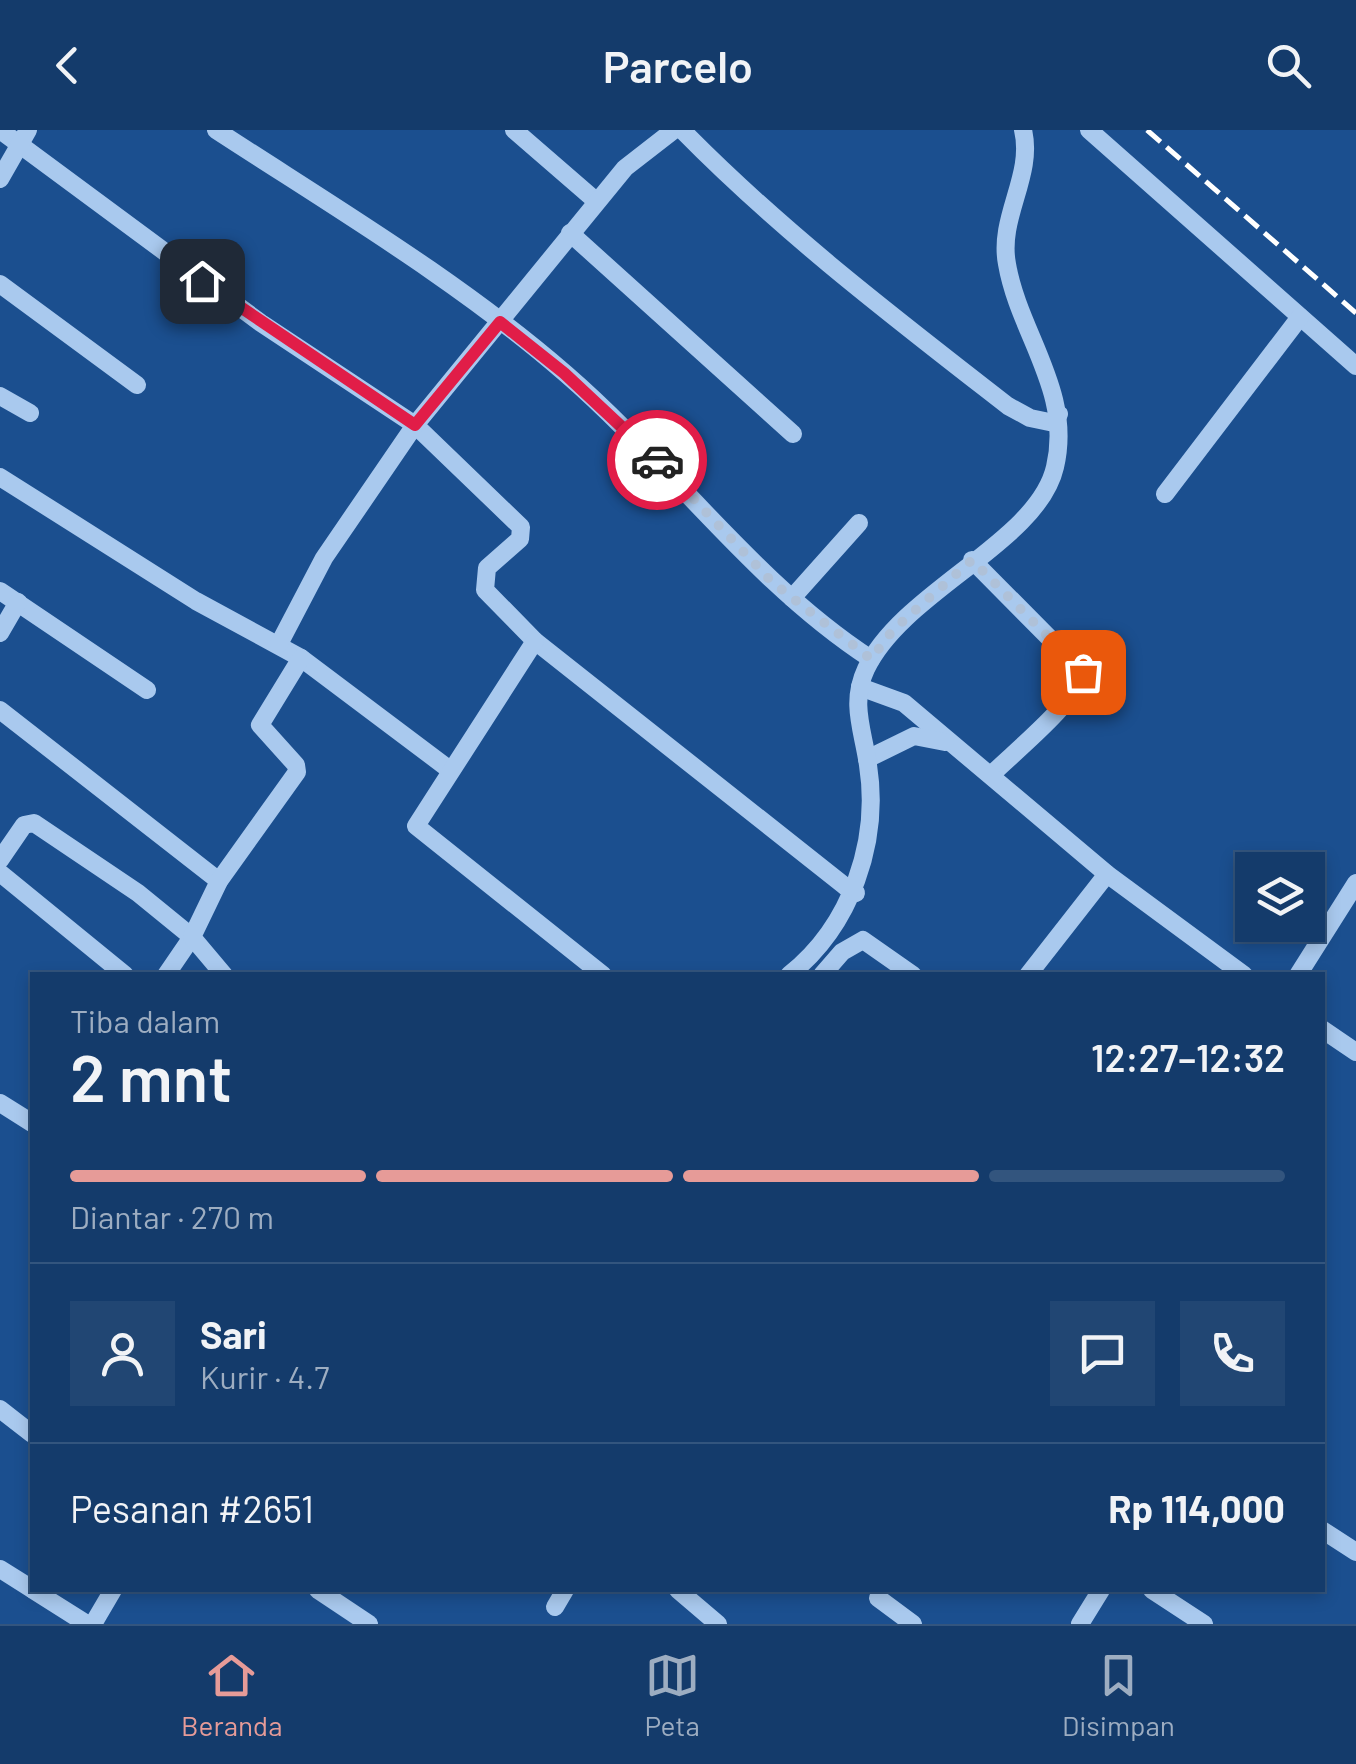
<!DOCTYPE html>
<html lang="id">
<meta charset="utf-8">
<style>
:root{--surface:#143b6b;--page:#214673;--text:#f1f3f6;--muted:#9dadc1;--line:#33557e;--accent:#e69b98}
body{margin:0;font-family:Barlow,sans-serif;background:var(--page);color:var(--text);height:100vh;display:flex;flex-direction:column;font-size:38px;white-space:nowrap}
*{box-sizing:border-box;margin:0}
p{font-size:32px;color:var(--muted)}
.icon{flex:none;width:55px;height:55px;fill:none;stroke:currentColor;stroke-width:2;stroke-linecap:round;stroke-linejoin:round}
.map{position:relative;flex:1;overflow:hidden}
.details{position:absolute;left:30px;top:842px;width:1295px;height:620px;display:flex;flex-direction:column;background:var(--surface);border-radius:0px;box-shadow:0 5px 15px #0003,0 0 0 2px var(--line)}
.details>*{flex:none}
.buttons{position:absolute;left:1235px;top:722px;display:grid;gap:20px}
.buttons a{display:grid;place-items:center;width:90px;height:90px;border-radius:0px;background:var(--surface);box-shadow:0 5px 15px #0003,0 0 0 2px var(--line);font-size:50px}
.pin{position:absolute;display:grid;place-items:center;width:85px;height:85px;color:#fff;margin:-42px;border-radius:20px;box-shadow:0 5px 15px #0006}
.courier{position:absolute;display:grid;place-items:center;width:100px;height:100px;margin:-50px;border:8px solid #e11d48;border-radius:50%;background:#fff;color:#222;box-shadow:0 2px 12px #0007}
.headline em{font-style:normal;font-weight:600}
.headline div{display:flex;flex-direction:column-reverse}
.headline{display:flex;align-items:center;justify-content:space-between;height:170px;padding:0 40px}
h1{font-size:65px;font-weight:600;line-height:75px}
.bar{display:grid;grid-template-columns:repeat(4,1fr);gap:15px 10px;align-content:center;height:120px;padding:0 40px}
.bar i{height:12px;border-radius:8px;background:var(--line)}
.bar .current{background:var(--accent)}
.bar p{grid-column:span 4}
.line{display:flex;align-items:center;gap:25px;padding:0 40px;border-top:2px solid var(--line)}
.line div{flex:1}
.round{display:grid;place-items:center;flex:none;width:105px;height:105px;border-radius:0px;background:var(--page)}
header{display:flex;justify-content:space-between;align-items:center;height:130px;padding:0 40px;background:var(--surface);font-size:45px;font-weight:600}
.tabs{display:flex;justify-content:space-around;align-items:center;height:140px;border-top:2px solid var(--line);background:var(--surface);font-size:28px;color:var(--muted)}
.tabs a{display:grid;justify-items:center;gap:5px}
.tabs .current{color:var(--accent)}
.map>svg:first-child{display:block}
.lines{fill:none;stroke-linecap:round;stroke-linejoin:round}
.minor{stroke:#a9c9ee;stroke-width:18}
.rail{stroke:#fff;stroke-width:5;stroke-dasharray:18 8;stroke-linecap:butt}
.minor-bridge{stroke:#a9c9ee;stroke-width:18}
.done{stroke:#afc1d8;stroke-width:10;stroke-dasharray:0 18}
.route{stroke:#e11d48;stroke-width:12}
</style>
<header><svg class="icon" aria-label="back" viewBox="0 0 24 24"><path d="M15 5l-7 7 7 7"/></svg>Parcelo<svg class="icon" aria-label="search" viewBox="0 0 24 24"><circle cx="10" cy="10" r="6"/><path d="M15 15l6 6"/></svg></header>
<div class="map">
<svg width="1356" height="1494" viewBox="0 0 1356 1494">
<rect width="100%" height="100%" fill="#1b4f8f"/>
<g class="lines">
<g class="minor">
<path d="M0,0L261,193L415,295L521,397L520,409L487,438L485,460L535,511L846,757"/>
<path d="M216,0C334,77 459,151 566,244C671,335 754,453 871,529"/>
<path d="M514,0L596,71"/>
<path d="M682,0C782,102 895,188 1008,276L1030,288L1054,293L1059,284"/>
<path d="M1089,0L1356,236"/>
<path d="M0,49L28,0"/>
<path d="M570,103L793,304"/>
<path d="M0,154L137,255"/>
<path d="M0,266L30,283"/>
<path d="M0,347L196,471L301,528L450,640"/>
<path d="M1165,364L1300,187"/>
<path d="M972,430L1083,542C1079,570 1013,623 991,645"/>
<path d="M0,461L147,560"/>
<path d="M792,468L859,393"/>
<path d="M0,503L18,472"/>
<path d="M535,511L416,696L603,845"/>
<path d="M279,514L324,428L415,295L625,38L674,0"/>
<path d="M860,557L904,573L1107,744L1244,845"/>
<path d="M0,580L219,751"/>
<path d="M867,629L914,606L945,612"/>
<path d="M0,730L24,695L34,693L138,763L192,807L166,845"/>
<path d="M0,743L125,845"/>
<path d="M224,845L192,807L219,751L297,642L296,635L260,595L301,528"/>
<path d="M789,845C851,796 880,712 868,635C863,600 850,573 866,539C903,461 1038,412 1055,337C1073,261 1019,204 1007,134C998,87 1034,46 1023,0"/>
<path d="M822,845L842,822L863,810L913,845"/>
<path d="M1028,845L1107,744"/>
<path d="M1298,845L1356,753"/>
<path d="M1322,899L1356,922"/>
<path d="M0,973L32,993"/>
<path d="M0,1279L32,1304"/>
<path d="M1322,1400L1356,1422"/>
<path d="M0,1439L32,1459"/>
<path d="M33,1460L87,1494"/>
<path d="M318,1460L369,1494"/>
<path d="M678,1460L718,1494"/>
<path d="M1152,1460L1204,1494"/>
<path d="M878,1468L913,1494"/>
<path d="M555,1477L565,1460"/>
<path d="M93,1494L113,1460"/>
<path d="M1080,1494L1101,1460"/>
</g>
<path class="rail" d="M1147,0L1356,183"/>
<path class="minor-bridge" d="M846,757L856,763"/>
</g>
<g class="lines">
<path class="done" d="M657,330L772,452L871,529L893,500L972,430L1083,542"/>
<path class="route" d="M202,151L415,295L500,192L564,243L657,330"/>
</g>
</svg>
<div class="buttons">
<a><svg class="icon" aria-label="layers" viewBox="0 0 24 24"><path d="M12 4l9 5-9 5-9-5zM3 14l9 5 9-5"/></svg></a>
</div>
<div class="pin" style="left:1083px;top:542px;background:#ea580c"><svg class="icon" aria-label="bag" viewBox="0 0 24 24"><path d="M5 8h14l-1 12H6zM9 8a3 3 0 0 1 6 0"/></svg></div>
<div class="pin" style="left:202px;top:151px;background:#1f2937"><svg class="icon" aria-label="home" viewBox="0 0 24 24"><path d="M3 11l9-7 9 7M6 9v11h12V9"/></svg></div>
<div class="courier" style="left:657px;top:330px"><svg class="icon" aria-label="car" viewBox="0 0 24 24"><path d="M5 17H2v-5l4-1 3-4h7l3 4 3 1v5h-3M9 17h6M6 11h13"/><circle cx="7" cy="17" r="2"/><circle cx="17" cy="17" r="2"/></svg></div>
<section class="details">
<div class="headline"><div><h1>2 mnt</h1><p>Tiba dalam</p></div><em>12:27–12:32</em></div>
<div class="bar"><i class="current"></i><i class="current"></i><i class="current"></i><i></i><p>Diantar · 270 m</p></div>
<div class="line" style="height:180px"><a class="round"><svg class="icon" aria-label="person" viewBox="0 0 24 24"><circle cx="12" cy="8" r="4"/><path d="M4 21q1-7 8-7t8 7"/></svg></a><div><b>Sari</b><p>Kurir · 4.7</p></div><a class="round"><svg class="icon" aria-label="chat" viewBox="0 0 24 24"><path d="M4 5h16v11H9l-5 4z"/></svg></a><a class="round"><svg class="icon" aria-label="phone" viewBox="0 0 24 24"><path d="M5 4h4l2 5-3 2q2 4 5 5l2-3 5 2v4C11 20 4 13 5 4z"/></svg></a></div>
<div class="line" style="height:130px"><div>Pesanan #2651</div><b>Rp 114,000</b></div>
</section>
</div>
<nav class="tabs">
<a class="current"><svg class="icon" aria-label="home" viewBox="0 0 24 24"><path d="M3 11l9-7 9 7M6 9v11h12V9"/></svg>Beranda</a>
<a><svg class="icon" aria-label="map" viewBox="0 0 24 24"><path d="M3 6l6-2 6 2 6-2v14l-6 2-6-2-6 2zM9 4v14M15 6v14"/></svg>Peta</a>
<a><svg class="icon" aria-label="saved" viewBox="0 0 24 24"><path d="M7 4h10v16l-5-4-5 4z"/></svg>Disimpan</a>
</nav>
